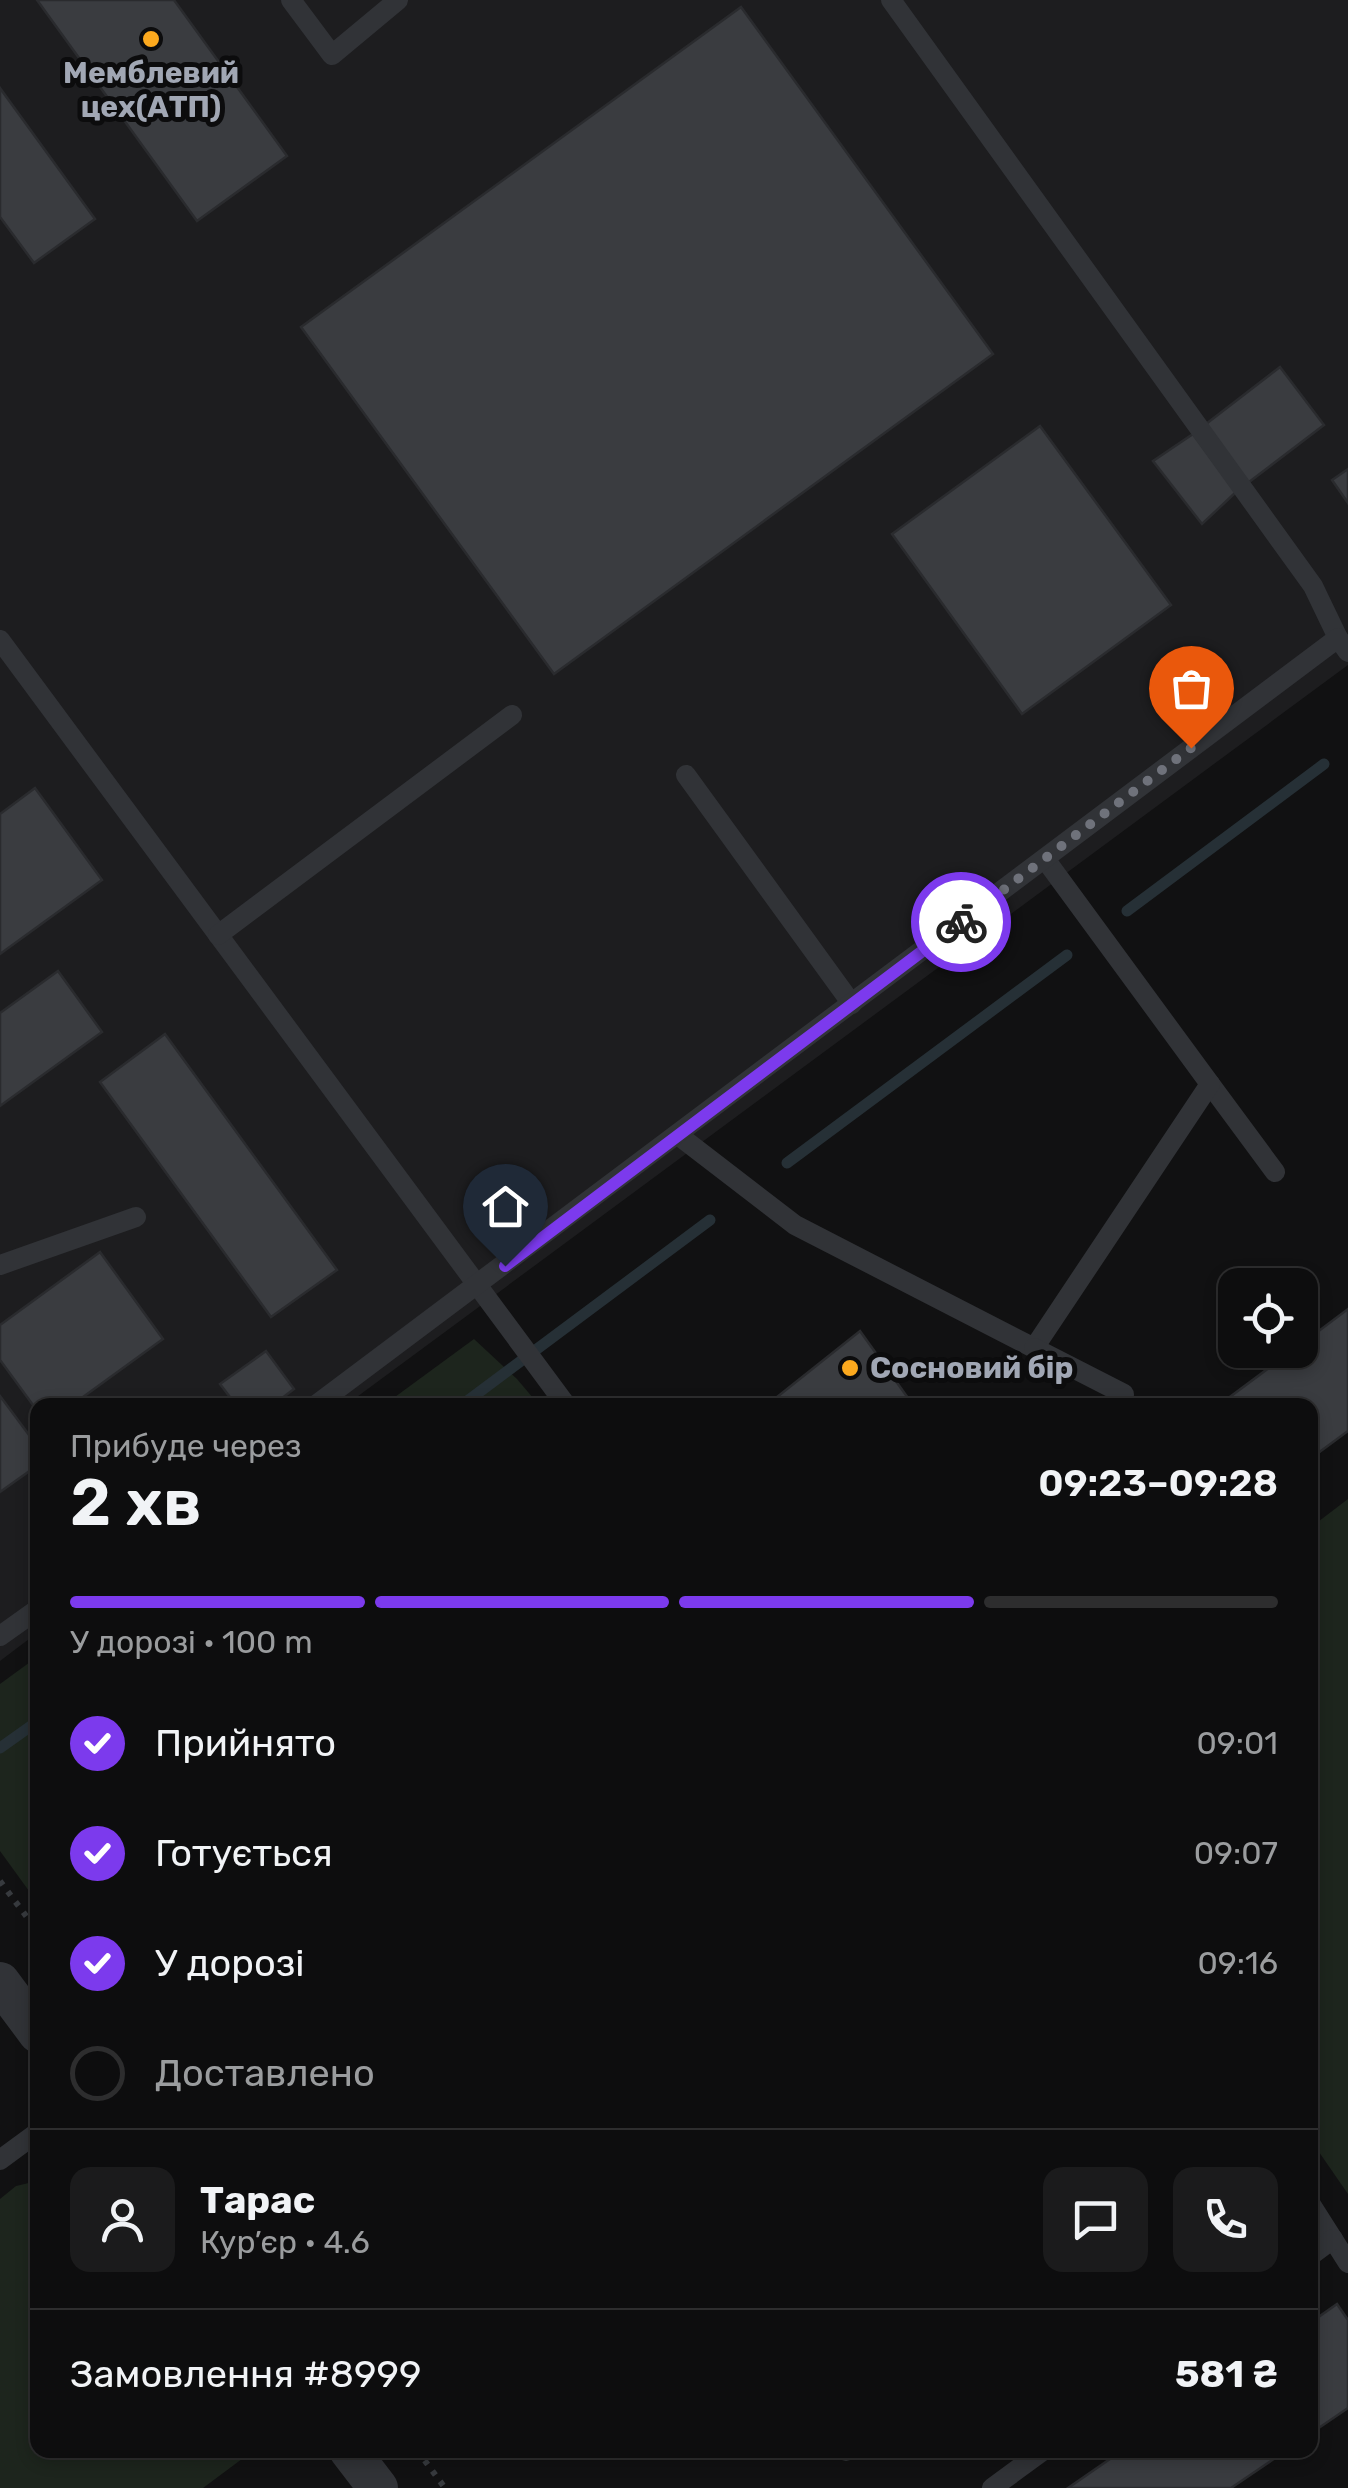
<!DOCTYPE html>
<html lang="uk">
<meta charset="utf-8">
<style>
:root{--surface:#0d0d0e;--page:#1b1b1c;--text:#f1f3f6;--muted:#9a9c9e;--line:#2d2d2e;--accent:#7c3aed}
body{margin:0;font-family:Rubik,sans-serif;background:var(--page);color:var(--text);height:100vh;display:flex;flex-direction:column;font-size:38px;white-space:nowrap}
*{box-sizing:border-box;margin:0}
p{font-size:32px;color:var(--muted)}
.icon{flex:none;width:55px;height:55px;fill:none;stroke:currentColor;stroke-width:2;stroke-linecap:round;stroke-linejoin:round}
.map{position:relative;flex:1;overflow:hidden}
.drawer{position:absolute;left:30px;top:1398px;width:1288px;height:1060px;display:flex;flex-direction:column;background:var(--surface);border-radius:20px;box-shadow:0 5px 15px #0003,0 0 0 2px var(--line)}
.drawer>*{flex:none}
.fabs{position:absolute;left:1218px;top:1268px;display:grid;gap:20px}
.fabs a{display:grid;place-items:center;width:100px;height:100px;border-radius:20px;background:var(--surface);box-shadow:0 5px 15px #0003,0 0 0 2px var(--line);font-size:50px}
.pin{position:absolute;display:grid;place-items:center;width:85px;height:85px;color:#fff;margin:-102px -42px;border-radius:50% 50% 50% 0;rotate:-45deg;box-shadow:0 0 10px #0007}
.pin .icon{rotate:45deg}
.courier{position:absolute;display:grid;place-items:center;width:100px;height:100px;margin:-50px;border:8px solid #7c3aed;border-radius:50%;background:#fff;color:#222;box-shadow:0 2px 12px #0007}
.summary em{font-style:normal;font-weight:600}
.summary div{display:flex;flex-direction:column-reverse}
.summary{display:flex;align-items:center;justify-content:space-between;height:170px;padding:0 40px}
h1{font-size:65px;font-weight:600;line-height:75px}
.bar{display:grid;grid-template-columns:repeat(4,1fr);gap:15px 10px;align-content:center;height:120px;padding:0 40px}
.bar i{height:12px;border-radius:8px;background:var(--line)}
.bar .on{background:var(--accent)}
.bar p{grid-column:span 4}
.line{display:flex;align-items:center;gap:25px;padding:0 40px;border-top:2px solid var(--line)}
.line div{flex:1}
.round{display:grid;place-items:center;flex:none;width:105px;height:105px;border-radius:20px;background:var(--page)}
ol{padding:0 40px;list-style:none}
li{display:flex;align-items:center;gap:30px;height:110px}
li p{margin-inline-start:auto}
li .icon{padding:10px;border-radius:50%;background:var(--accent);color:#fff;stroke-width:4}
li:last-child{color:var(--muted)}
li i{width:55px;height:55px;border:5px solid var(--line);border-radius:50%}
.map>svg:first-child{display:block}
.built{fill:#1d1d1f}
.green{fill:#1d251d}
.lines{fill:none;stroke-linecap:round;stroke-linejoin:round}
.stream{stroke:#263036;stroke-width:11}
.building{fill:#3a3c40;stroke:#2a2b2e;stroke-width:2.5}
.path{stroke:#373a3e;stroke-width:6;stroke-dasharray:5 8;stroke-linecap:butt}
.service{stroke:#313337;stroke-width:20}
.minor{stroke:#313337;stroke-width:40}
.done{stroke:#6f727b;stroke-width:10;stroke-dasharray:0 18}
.route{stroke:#7c3aed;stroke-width:12}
.poi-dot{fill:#fca91e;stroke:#0c0c0d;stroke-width:4}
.labels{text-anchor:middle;stroke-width:10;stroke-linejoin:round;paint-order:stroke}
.poi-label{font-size:30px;font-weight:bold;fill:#a1a7b4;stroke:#0c0c0d}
</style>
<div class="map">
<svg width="1348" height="2488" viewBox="0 0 1348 2488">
<rect width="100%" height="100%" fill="#111112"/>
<path class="built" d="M0,0H1348V665L346,1405H38L37,1633L0,1661Z"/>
<g class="green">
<path d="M474,1339L517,1379L539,1405H384Z"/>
<path d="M1348,1499V2194L1310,2139V1528Z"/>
<path d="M37,1657V1902L0,1851V1684Z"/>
<path d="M37,2181L38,2450H254L203,2488H0V2199L16,2186Z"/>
</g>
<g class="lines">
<g class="stream">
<path d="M1127,911L1324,764"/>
<path d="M787,1163L1067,955"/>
<path d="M462,1405L710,1220"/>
<path d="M0,1748L38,1721"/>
</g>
</g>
<g class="building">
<path d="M37,0H174L287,156L197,221Z"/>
<path d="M741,7L993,354L554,674L301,327Z"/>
<path d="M0,88L95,219L34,263L0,217Z"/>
<path d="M1280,367L1324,425L1236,492L1193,434Z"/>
<path d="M1040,426L1171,605L1022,714L892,534Z"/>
<path d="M1193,434L1236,492L1202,524L1153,461Z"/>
<path d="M1348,469V503L1332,480Z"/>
<path d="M35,788L102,880L0,954V814Z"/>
<path d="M58,971L102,1032L0,1106V1013Z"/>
<path d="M165,1034L337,1270L271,1317L100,1082Z"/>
<path d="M100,1252L163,1339L72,1405H38V1412L0,1360V1325Z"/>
<path d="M1348,1309V1431L1310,1459V1405H1219L1293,1350H1300V1345Z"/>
<path d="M860,1331L913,1405H767Z"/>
<path d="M266,1351L294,1389L273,1405H236L220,1384Z"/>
<path d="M0,1396L38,1447V1465L0,1492Z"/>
<path d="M1337,2304L1348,2320V2408L1310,2434V2323Z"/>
<path d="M1123,2450H1287L1231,2488H1068Z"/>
</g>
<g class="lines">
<g class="path">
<path d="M0,1881L38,1932"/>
<path d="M417,2450L445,2488"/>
</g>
<g class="service">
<path d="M291,0L332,55L398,0"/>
<path d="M891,0L1313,586L1338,638"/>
<path d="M0,640L566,1405"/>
<path d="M686,775L852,1004"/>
<path d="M218,935L512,715"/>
<path d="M1210,1084L1275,1172"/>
<path d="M678,1135L795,1225L1034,1348L1210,1084L1045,859"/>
<path d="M0,1265L136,1217"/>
<path d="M1034,1348L1124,1394"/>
<path d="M316,1405L1338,638L1348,652"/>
<path d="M0,1636L38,1609"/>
<path d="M0,2160L38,2132"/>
<path d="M1310,2203L1348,2263"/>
<path d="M1310,2256L1333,2239"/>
<path d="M846,2451L847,2450"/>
<path d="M992,2488L1044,2450"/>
</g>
<g class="minor">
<path d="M0,1982L38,2033"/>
<path d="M349,2450L378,2488"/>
</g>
</g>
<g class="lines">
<path class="done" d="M961,922L1191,748"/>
<path class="route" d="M505,1266L961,922"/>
</g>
<g class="poi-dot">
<circle cx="151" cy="39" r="10"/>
<circle cx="850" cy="1368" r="10"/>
</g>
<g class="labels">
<g class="poi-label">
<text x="151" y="83">Мемблевий<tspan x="151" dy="34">цех(АТП)</tspan></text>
<text x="870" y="1378" text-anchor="start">Сосновий бір</text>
</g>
</g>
</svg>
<div class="fabs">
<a><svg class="icon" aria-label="locate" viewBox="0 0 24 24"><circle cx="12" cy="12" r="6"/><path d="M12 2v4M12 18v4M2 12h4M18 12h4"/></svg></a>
</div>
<div class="pin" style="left:1191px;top:748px;background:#ea580c"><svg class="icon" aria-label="bag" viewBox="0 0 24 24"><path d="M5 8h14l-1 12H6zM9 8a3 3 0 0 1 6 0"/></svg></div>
<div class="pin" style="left:505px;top:1266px;background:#1f2937"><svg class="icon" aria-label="home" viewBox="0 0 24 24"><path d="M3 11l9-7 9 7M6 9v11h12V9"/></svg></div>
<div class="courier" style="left:961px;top:922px"><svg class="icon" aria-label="bike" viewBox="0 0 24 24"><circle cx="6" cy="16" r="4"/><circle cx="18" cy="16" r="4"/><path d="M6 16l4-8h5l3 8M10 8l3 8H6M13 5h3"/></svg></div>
<section class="drawer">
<div class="summary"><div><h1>2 хв</h1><p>Прибуде через</p></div><em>09:23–09:28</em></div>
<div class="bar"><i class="on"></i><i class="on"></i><i class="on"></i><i></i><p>У дорозі · 100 m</p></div>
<ol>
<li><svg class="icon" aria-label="check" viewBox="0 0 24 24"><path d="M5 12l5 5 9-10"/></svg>Прийнято<p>09:01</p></li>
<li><svg class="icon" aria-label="check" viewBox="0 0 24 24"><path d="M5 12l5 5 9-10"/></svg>Готується<p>09:07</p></li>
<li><svg class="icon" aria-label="check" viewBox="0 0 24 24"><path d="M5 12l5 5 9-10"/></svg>У дорозі<p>09:16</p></li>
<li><i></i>Доставлено</li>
</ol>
<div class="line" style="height:180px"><a class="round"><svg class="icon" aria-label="person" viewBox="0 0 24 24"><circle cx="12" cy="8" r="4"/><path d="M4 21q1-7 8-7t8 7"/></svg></a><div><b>Тарас</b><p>Кур’єр · 4.6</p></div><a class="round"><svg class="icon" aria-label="chat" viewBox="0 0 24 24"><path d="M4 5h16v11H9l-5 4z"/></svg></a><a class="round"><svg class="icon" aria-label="phone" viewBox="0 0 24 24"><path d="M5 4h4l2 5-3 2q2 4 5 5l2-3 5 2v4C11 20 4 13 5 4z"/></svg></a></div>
<div class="line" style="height:130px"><div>Замовлення #8999</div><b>581 ₴</b></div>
</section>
</div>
